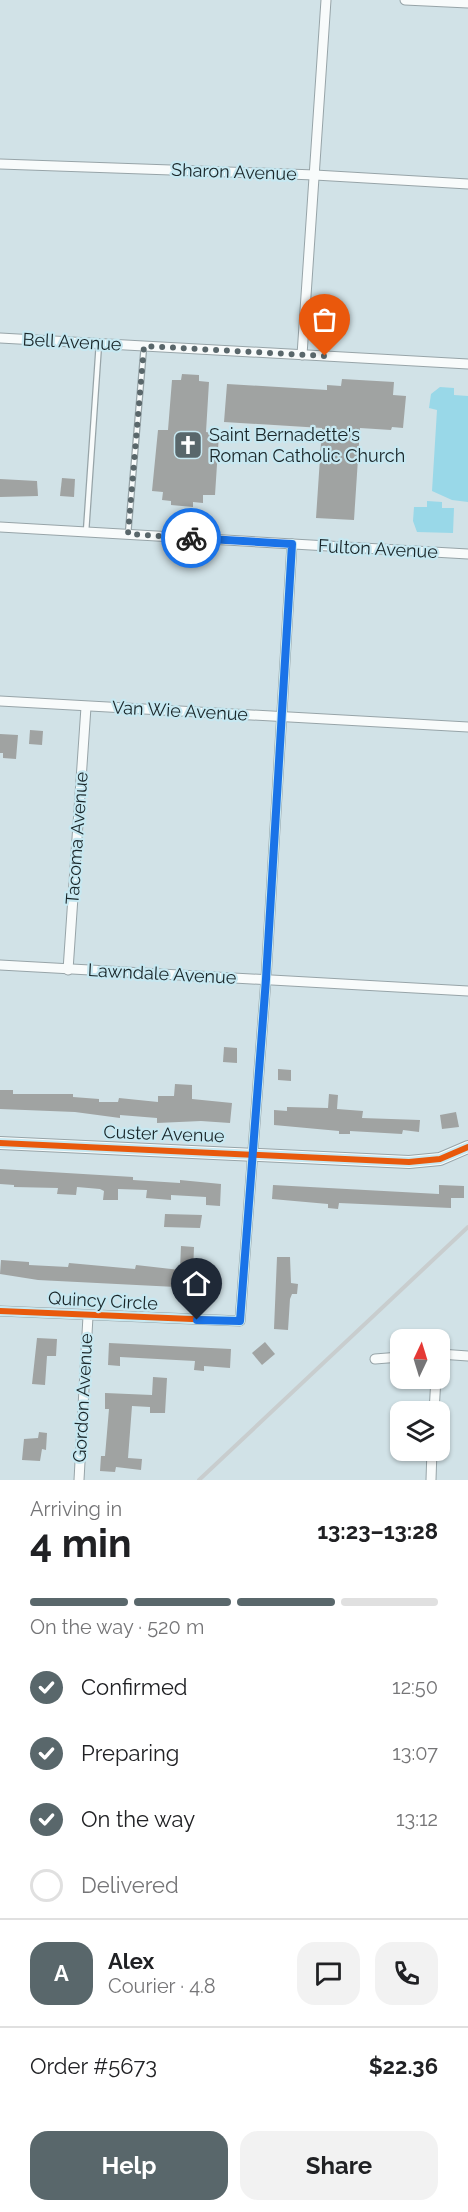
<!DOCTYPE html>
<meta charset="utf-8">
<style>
:root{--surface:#fff;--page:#f2f2f2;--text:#202124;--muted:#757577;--line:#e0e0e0;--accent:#59676b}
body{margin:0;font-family:Raleway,sans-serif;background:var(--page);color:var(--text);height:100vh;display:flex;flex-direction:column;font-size:22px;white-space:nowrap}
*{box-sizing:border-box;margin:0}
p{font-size:20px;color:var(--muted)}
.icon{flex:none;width:33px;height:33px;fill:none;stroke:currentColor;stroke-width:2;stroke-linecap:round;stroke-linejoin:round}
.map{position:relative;height:1480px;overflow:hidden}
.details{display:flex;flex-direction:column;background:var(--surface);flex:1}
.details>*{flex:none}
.needle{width:39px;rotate:4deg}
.controls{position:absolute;left:390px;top:1329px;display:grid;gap:12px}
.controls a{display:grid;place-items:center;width:60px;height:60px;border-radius:12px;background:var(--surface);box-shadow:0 2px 4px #0004;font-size:30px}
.pin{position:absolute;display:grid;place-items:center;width:51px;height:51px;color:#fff;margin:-62px -26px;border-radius:50% 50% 50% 0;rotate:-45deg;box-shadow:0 0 6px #0007}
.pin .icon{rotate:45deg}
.courier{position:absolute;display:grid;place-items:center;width:60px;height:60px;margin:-30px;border:4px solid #1a73e8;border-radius:50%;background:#fff;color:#222;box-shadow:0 2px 8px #0007}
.overview em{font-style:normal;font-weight:700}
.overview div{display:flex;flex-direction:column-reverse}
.overview{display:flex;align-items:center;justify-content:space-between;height:102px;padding:0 30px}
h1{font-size:39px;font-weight:700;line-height:45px}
.bar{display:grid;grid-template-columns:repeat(4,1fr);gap:9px 6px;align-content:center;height:72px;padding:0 30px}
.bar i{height:8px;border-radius:4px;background:var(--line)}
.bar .current{background:var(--accent)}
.bar p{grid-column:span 4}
.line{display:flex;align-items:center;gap:15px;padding:0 30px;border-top:2px solid var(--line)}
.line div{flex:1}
.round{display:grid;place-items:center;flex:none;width:63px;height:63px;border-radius:18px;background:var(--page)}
ol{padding:0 30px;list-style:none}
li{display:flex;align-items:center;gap:18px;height:66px}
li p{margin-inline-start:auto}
li .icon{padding:6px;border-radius:50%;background:var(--accent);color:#fff;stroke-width:4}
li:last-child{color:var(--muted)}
li i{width:33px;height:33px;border:3px solid var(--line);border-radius:50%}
.cta{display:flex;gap:12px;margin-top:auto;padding:12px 30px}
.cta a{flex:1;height:69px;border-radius:18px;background:var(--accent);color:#fff;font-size:24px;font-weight:700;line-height:69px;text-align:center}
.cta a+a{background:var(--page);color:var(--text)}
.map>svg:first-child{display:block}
.green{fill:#99d8e8}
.building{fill:#a0a3a2}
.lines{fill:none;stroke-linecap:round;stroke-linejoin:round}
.service-casing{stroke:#97a4a8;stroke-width:7}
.minor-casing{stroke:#97a4a8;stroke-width:11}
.tertiary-casing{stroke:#97a4a8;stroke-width:14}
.service{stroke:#f8fbfb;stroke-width:4.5}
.minor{stroke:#f8fbfb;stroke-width:9}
.tertiary{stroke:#f8fbfb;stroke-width:12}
.rail{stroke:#c8cdce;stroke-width:4}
.cycleway-casing{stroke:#c7e8f1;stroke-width:10}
.cycleway{stroke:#e8590c;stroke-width:6}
.done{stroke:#59676b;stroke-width:6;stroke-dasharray:0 10.8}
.route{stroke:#1a73e8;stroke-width:8}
.labels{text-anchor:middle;stroke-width:4.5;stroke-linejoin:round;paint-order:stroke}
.street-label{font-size:18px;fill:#182528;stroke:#c7e8f1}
.poi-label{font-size:18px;fill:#182528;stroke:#c7e8f1;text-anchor:start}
</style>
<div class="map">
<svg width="468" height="1480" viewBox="0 0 468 1480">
<rect width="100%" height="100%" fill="#d1e2e7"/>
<g class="green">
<path d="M440,387L454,388V395L468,396V502L452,500L432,491L437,410L429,408L431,394Z"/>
<path d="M427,501L442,502V508H454L453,533L417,532L413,521L414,507H427Z"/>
</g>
<g class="building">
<path d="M182,374L199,375V381L209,382L206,432L219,434L215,495H203V503L193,502V507L171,505V501L162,500L163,492L152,491L158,430H168L172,380H181Z"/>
<path d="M342,379L394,382L393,395L406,396L403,428L392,427L391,430L360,428L354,520L316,518L322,428L224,422L227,384L327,390V385L341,386Z"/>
<path d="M62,478L75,479L74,497L60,496Z"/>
<path d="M0,479L37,481L38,496L0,497Z"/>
<path d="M30,730L43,731L42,745L29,744Z"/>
<path d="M0,734L18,735L16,759L3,758V753H0Z"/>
<path d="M224,1047L237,1048V1063L223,1062Z"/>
<path d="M278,1069L291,1070V1081L278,1080Z"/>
<path d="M175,1084L192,1085V1099L232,1103L230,1123L201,1121L157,1123V1118L120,1115V1118L75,1112L0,1109V1090H13V1094H73V1097L99,1099V1102H118L119,1098L158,1102V1096H174Z"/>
<path d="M329,1094L338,1095L337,1109L363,1111L362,1118L420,1120L419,1132L403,1130L402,1134L350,1131V1134H339V1131L274,1125V1110L287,1111V1107L328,1108Z"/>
<path d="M456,1112L459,1127L442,1129L440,1115Z"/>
<path d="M0,1169L133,1177V1180L180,1183V1180L221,1184L220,1206L206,1205V1197L171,1195V1200L146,1198L147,1190L118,1189V1200H103L104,1191L100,1189L77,1187L76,1195L57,1194L58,1188L14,1187V1185L0,1184Z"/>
<path d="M273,1185L439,1194V1185L464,1186V1198H451V1208L339,1203L338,1209L328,1208V1204L272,1199Z"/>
<path d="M165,1214L202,1215L200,1228L164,1227Z"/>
<path d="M181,1246L194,1247L193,1273L215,1276L213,1289L176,1284V1287L38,1280L0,1274L1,1260L29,1262V1265L68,1267L69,1263L135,1269L136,1265L180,1270Z"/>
<path d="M277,1257H290L291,1283L298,1284L297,1294H292L290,1299L288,1330L274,1329Z"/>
<path d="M37,1338L57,1339L56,1356H47L45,1385L32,1384Z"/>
<path d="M265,1342L275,1354L262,1365L252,1353Z"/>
<path d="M109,1343L231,1349L230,1368L204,1366V1371L194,1370L195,1361L120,1357V1366L108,1365Z"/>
<path d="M153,1377L167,1378L165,1413H150V1407L132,1406L128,1458L142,1459L141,1470L116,1467L115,1472L100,1471L101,1456H105L109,1409H105V1393L152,1395Z"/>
<path d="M39,1432L47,1433L46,1450L42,1449L40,1461L22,1460L24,1439L38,1438Z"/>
</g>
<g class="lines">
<g class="service-casing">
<g id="service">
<path d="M86,532L99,343"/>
<path d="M128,534L144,346"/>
</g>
</g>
<g class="minor-casing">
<g id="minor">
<path d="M405,0L468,3"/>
<path d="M0,164L315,175L468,184"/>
<path d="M0,338L468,364"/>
<path d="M302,355L326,0"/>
<path d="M0,527L468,554"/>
<path d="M0,701L468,727"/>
<path d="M0,965L468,991"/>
<path d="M68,970L86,707"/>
<path d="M0,1311L240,1321L266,979L292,544"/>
<path d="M440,1354L468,1356"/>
<path d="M375,1359L400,1357"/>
<path d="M434,1412L436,1378"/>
<path d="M79,1480L88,1316"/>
<path d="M431,1480L432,1450"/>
</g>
</g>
<g class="tertiary-casing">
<path id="tertiary" d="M0,1143L409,1162L440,1159L468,1147"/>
</g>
<use href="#service" class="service"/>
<use href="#minor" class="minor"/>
<use href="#tertiary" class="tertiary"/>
<path class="rail" d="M199,1480L468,1227"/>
<g class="cycleway-casing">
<g id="cycleway">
<path d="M0,1143L409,1162L440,1159L468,1147"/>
<path d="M0,1311L240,1321L266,979L292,544"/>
</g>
</g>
<use href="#cycleway" class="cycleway"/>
</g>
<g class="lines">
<path class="done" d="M191,538L128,534L144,346L325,356"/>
<path class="route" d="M191,538L292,544L266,979L240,1321L197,1320"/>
</g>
<defs>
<g id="church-square" transform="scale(1.5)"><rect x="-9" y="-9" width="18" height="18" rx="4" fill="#59676b" stroke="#c7e8f1"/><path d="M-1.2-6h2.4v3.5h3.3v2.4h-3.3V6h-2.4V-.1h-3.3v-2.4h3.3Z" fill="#fff"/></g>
</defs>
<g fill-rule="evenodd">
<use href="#church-square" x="188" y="445"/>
</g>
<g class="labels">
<g class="street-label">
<text transform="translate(234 172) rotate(2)" y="6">Sharon Avenue</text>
<text transform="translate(72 342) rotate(3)" y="6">Bell Avenue</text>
<text transform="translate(378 549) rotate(3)" y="6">Fulton Avenue</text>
<text transform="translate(180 711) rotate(3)" y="6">Van Wie Avenue</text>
<text transform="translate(77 838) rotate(-86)" y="6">Tacoma Avenue</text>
<text transform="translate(162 974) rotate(3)" y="6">Lawndale Avenue</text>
<text transform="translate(164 1134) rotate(2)" y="6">Custer Avenue</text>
<text transform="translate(103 1301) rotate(3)" y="6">Quincy Circle</text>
<text transform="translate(83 1398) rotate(-87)" y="6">Gordon Avenue</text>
</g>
<g class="poi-label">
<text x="209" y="441">Saint Bernadette's<tspan x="209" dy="21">Roman Catholic Church</tspan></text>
</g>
</g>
</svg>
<div class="controls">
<a><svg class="needle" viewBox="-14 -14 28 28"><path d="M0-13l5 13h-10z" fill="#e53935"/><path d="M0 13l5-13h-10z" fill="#757577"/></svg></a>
<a><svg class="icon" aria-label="layers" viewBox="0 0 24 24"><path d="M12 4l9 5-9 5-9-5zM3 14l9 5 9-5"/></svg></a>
</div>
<div class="pin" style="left:325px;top:356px;background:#ea580c"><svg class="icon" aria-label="bag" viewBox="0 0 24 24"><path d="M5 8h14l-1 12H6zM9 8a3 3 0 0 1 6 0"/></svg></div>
<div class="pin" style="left:197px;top:1320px;background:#1f2937"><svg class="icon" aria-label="home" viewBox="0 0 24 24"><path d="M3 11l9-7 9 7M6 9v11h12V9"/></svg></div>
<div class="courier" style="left:191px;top:538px"><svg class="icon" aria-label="bike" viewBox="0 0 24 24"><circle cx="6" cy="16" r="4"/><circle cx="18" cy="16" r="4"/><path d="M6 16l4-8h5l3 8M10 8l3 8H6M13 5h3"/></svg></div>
</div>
<section class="details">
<div class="overview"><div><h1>4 min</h1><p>Arriving in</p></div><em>13:23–13:28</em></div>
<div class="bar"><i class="current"></i><i class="current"></i><i class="current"></i><i></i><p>On the way · 520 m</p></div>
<ol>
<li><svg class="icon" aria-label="check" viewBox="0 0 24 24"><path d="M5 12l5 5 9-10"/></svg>Confirmed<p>12:50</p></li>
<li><svg class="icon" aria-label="check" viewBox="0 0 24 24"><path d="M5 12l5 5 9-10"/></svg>Preparing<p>13:07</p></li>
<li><svg class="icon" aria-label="check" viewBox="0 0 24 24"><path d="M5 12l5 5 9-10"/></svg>On the way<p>13:12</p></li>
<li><i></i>Delivered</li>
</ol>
<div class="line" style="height:108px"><b class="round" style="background:var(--accent);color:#fff">A</b><div><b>Alex</b><p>Courier · 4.8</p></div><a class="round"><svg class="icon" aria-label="chat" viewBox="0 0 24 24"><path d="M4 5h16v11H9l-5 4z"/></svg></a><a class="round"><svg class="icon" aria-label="phone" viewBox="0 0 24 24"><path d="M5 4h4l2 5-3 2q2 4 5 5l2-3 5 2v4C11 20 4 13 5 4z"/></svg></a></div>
<div class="line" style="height:78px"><div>Order #5673</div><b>$22.36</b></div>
<div class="cta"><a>Help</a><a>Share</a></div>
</section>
